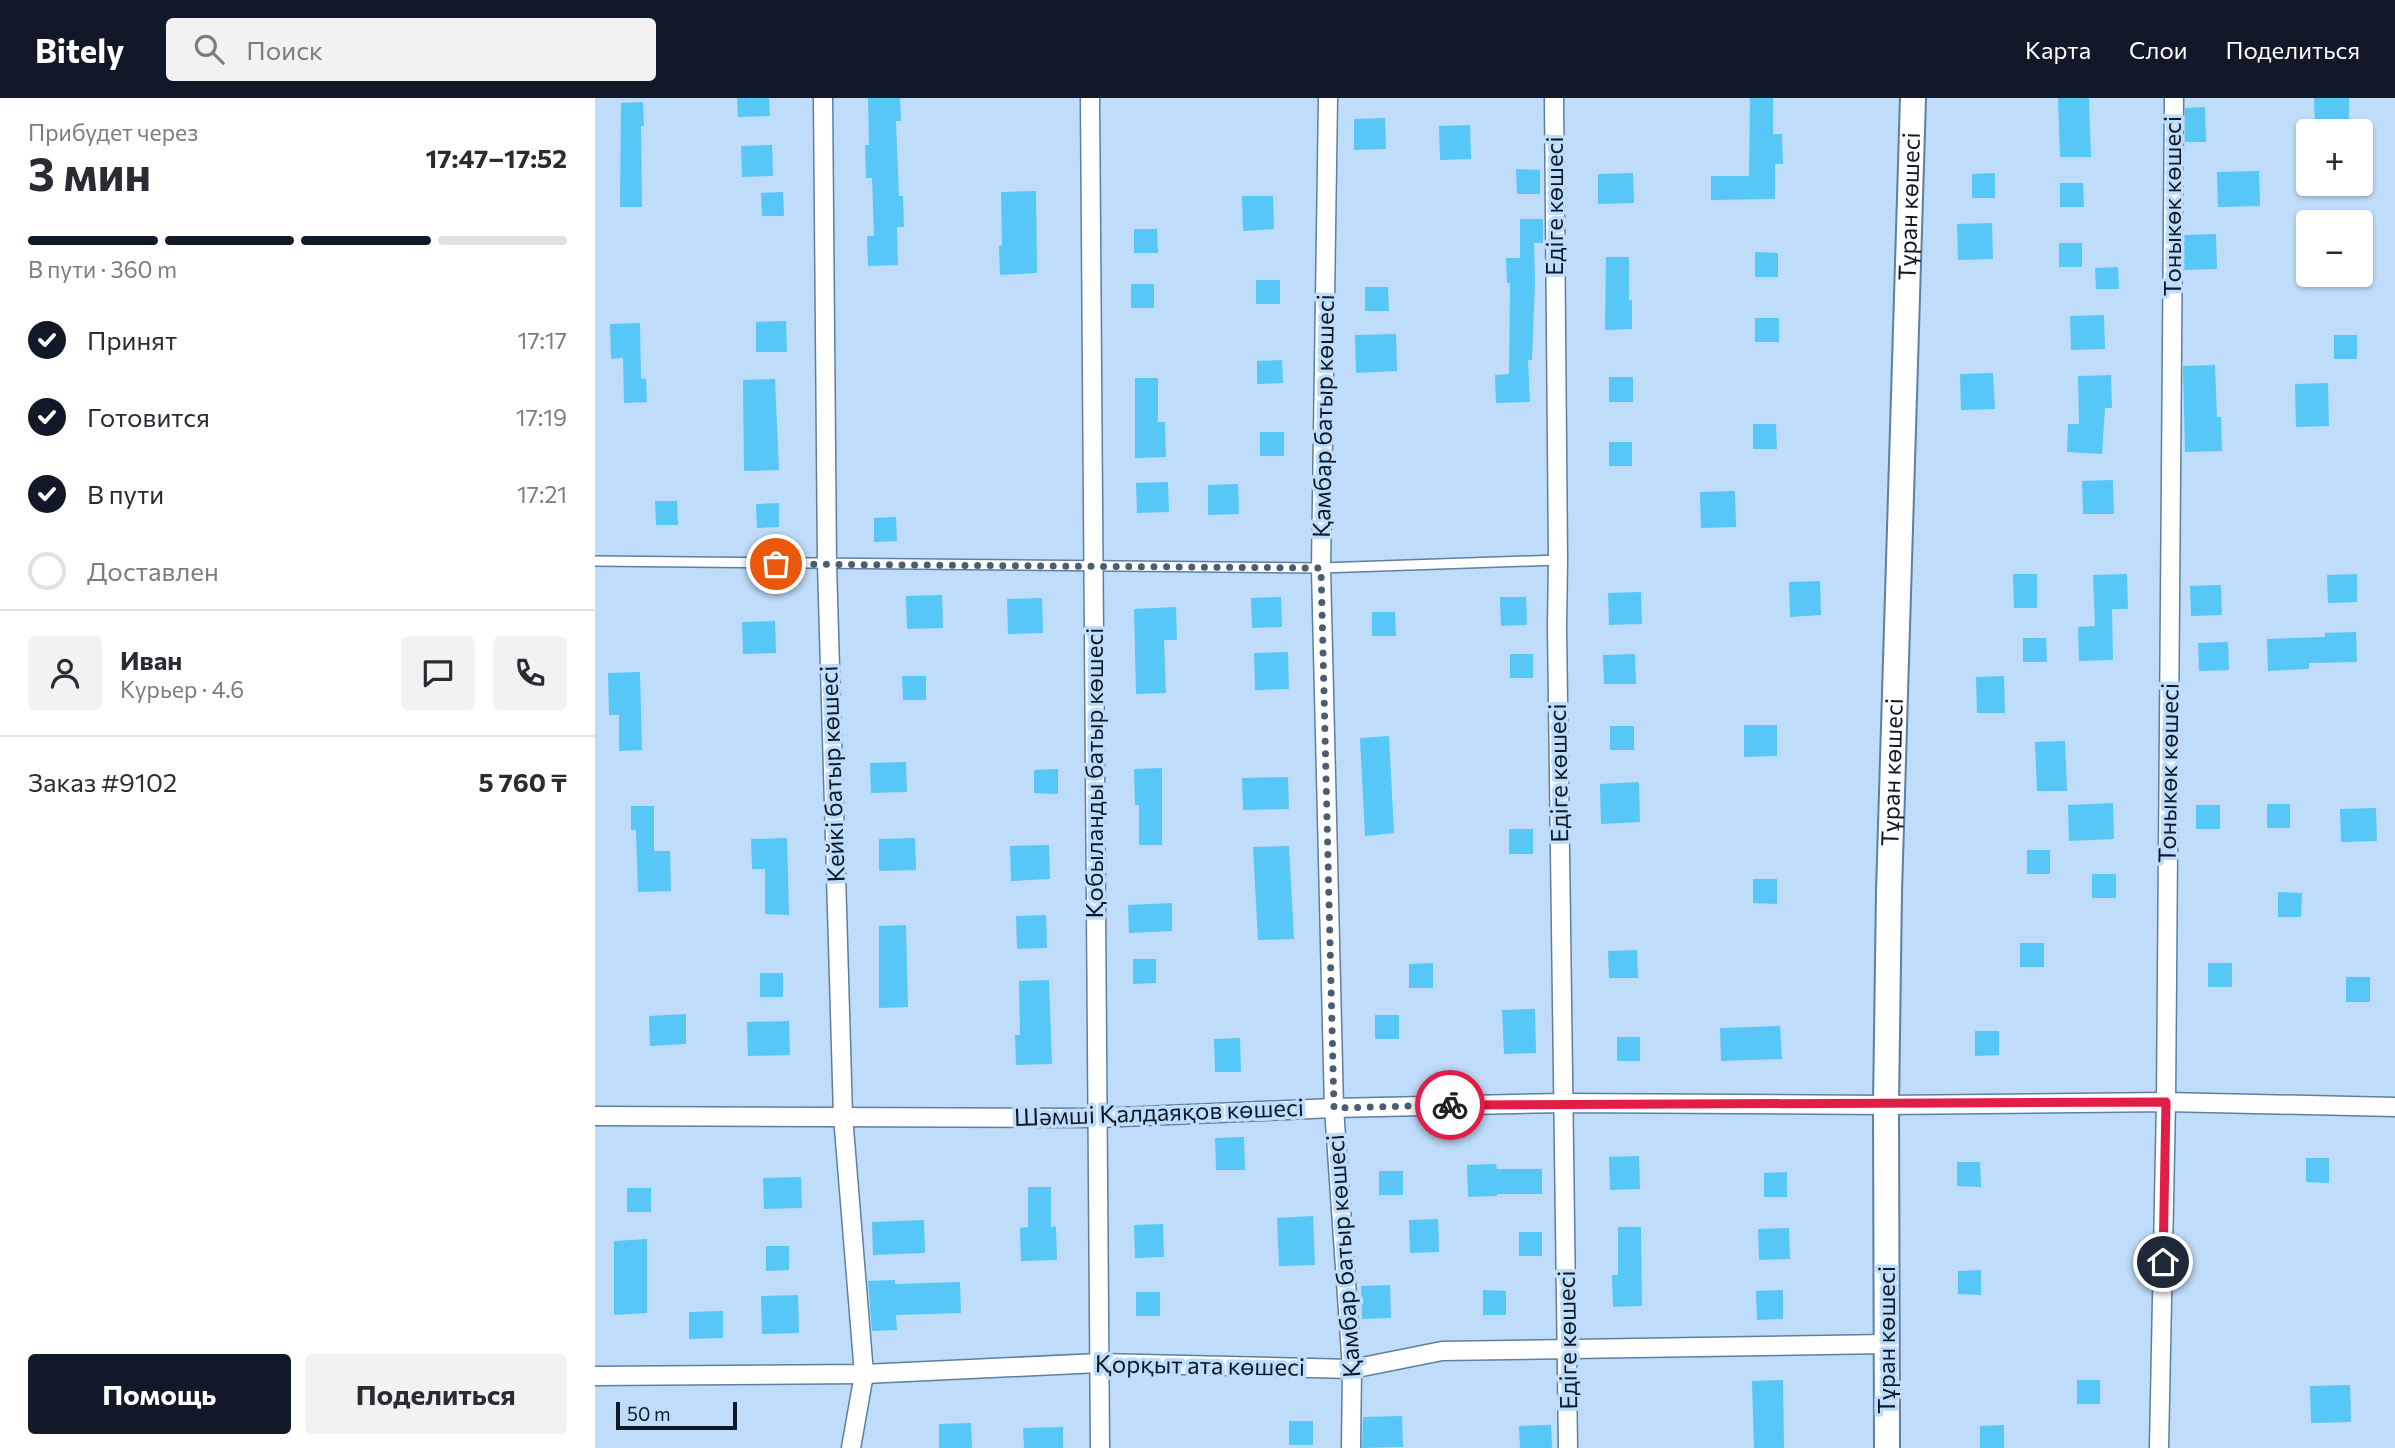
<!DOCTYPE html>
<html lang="ru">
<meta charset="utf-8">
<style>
:root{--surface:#fff;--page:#f2f2f3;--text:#2b2b33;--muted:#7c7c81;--line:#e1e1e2;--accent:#111827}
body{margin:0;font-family:Commissioner,sans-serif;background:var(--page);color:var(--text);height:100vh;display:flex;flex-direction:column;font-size:26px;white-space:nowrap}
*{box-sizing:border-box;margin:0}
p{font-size:23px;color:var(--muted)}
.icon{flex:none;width:38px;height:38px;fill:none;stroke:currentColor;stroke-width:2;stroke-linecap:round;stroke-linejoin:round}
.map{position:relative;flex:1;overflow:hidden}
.sheet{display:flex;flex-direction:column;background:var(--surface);width:595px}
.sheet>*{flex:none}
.controls{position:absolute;left:1701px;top:21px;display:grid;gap:14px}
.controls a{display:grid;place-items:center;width:77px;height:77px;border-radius:7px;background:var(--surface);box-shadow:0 2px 5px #0004;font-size:35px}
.scale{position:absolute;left:21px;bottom:18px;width:121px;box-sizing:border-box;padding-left:7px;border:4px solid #0c1a27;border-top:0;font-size:19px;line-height:24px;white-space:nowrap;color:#0c1a27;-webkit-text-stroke:5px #bfddfb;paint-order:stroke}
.pin{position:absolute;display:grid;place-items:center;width:60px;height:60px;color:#fff;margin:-30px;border:4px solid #fff;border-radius:50%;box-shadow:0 2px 7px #0007}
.courier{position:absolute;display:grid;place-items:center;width:70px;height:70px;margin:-35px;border:5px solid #e11d48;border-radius:50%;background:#fff;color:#222;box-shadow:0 2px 9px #0007}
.headline em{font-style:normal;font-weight:700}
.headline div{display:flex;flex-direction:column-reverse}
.headline{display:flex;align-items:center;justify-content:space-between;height:119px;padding:0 28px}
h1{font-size:46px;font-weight:700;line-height:52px}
.bar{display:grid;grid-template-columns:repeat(4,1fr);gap:10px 7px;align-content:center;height:84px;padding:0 28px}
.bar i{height:9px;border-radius:5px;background:var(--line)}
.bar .active{background:var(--accent)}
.bar p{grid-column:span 4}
.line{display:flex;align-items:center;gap:18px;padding:0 28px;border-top:2px solid var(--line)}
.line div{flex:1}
.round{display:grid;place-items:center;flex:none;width:74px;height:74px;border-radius:7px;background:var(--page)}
ol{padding:0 28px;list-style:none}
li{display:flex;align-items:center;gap:21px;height:77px}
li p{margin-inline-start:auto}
li .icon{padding:7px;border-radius:50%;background:var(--accent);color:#fff;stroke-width:4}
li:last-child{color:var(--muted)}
li i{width:38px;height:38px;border:4px solid var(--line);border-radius:50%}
.cta{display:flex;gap:14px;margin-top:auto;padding:14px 28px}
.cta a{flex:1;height:80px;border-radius:7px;background:var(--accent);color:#fff;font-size:28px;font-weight:700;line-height:80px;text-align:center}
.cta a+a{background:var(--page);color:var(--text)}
header{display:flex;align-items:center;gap:42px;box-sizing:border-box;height:98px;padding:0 35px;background:var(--accent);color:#fff}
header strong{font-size:33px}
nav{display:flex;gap:38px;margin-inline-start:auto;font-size:24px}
.search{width:490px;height:63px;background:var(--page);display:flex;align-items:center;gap:18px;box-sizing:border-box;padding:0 24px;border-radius:7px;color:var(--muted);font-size:26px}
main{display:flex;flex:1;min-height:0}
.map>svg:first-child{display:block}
.building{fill:#56c7f7}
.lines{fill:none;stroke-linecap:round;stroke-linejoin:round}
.lane-casing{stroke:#5d7fa2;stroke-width:12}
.street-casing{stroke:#5d7fa2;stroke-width:21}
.secondary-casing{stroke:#5d7fa2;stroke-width:28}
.lane{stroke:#fff;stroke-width:9}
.street{stroke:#fff;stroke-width:18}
.secondary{stroke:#fff;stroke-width:24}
.done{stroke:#4b5e71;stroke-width:7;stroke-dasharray:0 12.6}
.route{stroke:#e11d48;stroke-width:9}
.labels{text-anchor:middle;stroke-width:7;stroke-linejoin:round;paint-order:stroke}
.street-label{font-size:24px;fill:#0c1a27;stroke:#bfddfb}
</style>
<header>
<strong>Bitely</strong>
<div class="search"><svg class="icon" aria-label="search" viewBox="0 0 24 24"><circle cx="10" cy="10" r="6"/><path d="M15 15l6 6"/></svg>Поиск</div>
<nav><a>Карта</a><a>Слои</a><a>Поделиться</a></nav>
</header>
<main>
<section class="sheet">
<div class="headline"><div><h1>3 мин</h1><p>Прибудет через</p></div><em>17:47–17:52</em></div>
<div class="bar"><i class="active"></i><i class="active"></i><i class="active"></i><i></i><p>В пути · 360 m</p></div>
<ol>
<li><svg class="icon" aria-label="check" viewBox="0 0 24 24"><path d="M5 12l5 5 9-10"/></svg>Принят<p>17:17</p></li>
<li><svg class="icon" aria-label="check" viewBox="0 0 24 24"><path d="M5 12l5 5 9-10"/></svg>Готовится<p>17:19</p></li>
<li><svg class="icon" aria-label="check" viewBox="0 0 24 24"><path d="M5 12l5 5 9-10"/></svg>В пути<p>17:21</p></li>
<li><i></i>Доставлен</li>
</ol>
<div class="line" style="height:126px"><a class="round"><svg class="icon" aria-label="person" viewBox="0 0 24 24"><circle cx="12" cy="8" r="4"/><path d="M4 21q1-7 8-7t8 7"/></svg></a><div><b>Иван</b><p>Курьер · 4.6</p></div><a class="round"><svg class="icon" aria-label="chat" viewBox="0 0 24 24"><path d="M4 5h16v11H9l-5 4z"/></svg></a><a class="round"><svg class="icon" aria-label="phone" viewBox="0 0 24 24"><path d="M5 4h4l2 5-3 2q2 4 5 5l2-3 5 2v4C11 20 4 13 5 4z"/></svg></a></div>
<div class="line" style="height:91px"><div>Заказ #9102</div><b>5 760 ₸</b></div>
<div class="cta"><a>Помощь</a><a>Поделиться</a></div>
</section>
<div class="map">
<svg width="1800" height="1350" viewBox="0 0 1800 1350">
<rect width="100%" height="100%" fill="#bfddfb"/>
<g class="building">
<path d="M142,0H174L175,18L143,19Z"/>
<path d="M273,0H305L306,23H301L304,98H308L309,129H302L303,167L273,168L272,138H279L277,80H271L270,47H274Z"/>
<path d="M1155,0H1178V36H1187L1188,66H1180V101L1116,102V78H1154Z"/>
<path d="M1463,0H1494L1496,59H1465Z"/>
<path d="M1719,0H1754V33H1720Z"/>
<path d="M48,4L49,28H46L47,109H25L26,5Z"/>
<path d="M1610,9L1611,44H1590V10Z"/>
<path d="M790,20L791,51L759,52V21Z"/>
<path d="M875,27L876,61L845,62L844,28Z"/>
<path d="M177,47L178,78L147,79L146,48Z"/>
<path d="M921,71L945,72V96H922Z"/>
<path d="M1664,73L1665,108L1623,109L1622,74Z"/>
<path d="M1038,75L1039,105L1003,106V76Z"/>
<path d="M1400,75V100H1377V76Z"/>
<path d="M1465,85H1488L1489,109H1465Z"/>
<path d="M441,93L442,175L405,177L404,148L407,147L406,94Z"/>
<path d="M188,94L189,118H167L166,95Z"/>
<path d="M647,98H678L679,131L648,133Z"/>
<path d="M925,121H948V145H939L940,184L937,262H933L935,304L901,305L900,277L914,276L915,185H912L911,160H925Z"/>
<path d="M1397,125L1398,161L1363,162L1362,126Z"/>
<path d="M539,131H562L563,155H539Z"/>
<path d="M1621,136L1622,171L1589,172V137Z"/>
<rect x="1464" y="145" width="23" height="24"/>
<path d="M1160,154L1183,155V179H1160Z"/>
<path d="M1011,159H1034V202H1037V231L1010,232Z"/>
<path d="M1523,169L1524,191H1501L1500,170Z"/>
<rect x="661" y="182" width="24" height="24"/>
<rect x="536" y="186" width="23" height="24"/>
<path d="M770,189H793L794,213H770Z"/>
<path d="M1509,217L1510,251L1476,252L1475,218Z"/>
<rect x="1160" y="220" width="24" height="24"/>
<path d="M191,223L192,254H161V224Z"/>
<path d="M45,225L46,281L51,280L52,304L29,305L28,260L16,261L15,226Z"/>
<path d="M801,236L802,273L761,275L760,237Z"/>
<rect x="1739" y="237" width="23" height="24"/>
<path d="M687,262L688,285L662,286V263Z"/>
<path d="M1620,267L1622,319H1626L1627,353L1590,354L1588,268Z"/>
<path d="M1398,275L1400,311L1366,312L1365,276Z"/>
<path d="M1516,277L1517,310H1510L1507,356L1472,354L1473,326H1484L1483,278Z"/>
<rect x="1014" y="279" width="24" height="25"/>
<path d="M540,280H563V324H570L571,359L540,360Z"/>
<path d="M180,281L184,372L149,373L148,282Z"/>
<path d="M1733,285L1734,328L1701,329L1700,286Z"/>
<path d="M1158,326H1181L1182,351H1158Z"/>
<rect x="665" y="334" width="24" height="24"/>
<rect x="1014" y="344" width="23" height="24"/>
<path d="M1518,382L1519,416H1488L1487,383Z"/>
<path d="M573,384L574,414L542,415L541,385Z"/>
<path d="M643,386L644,416L613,417V387Z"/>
<path d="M1140,393L1141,429L1106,430L1105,394Z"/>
<path d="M60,403H82L83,427H61Z"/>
<path d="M184,405V429L162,430L161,406Z"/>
<path d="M301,419L302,443L279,444V420Z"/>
<path d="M1418,476H1442V510H1419Z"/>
<path d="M1532,476L1533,511H1517L1518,562L1484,563L1483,529L1500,528L1498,477Z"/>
<path d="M1762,476V504L1733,505L1732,477Z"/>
<path d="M1225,483L1226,517L1195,519L1194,484Z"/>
<path d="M1626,487L1627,517L1596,518L1595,488Z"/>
<path d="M1046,494L1047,526L1014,527L1013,495Z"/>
<path d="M347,497L348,530L312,531L311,498Z"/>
<path d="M686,499L687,529L657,530L656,500Z"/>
<path d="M905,499H931L932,527L906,528Z"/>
<path d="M447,500L448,535L413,536L412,501Z"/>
<path d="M581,509L582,542H569L571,595L541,596L539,511Z"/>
<path d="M777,514H800L801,538H777Z"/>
<path d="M180,523L181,555L148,556L147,524Z"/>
<path d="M1761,534L1762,564L1714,565V571L1673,573L1672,541L1730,539V535Z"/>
<path d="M1428,540H1451L1452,564H1428Z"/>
<path d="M1633,544L1634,572L1604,573L1603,545Z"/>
<path d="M693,554L694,591L660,592L659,555Z"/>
<rect x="915" y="556" width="23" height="24"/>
<path d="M1040,556L1041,586H1009L1008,557Z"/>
<path d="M45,574L47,652L24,653V617H14L13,575Z"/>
<path d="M307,578H331V602H308Z"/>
<path d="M1409,578L1410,615H1382L1381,579Z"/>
<path d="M1149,627H1182V658L1149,659Z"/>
<rect x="1015" y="628" width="24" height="24"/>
<path d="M794,638L799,735L770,738L765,640Z"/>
<path d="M1470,643L1472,693H1442L1440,644Z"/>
<path d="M311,664L312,694L276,695L275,665Z"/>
<path d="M567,670V747H544V707H540L539,671Z"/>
<path d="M463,671V696L439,695V672Z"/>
<path d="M693,679L694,711L648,712L647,680Z"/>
<path d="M1044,684L1045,724L1006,726L1005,686Z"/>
<path d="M1518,705L1519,741L1474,743L1473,707Z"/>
<rect x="1672" y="706" width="23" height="24"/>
<rect x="1601" y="707" width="24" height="24"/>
<path d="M36,708H59V753H75L76,793L43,794L41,732H36Z"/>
<path d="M1781,710L1782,743L1746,744L1745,711Z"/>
<rect x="914" y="731" width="24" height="25"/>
<path d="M192,740L194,817L170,816V771H157L156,741Z"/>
<path d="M320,740L321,772L284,773V741Z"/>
<path d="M454,747L455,781L416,783L415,748Z"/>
<path d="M694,748L699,841L663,842L658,749Z"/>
<rect x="1432" y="752" width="23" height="24"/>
<rect x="1497" y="776" width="24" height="24"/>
<path d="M1158,781H1182V806L1158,805Z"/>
<path d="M1683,794L1707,795L1706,819H1683Z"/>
<path d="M577,805V833L534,835L533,807Z"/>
<path d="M451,817L452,850L422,851L421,818Z"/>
<path d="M311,827L313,909L284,910V828Z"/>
<rect x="1425" y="845" width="24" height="24"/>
<path d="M1042,852L1043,880H1014L1013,853Z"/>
<path d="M538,861H561V885L538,886Z"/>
<path d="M838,865V890H814V866Z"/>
<rect x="1613" y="865" width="24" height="24"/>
<rect x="165" y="875" width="23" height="24"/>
<rect x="1751" y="879" width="24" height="25"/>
<path d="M454,882L457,966L421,967L420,937H425L424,883Z"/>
<path d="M940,911L941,955L909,956L907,912Z"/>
<path d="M91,916V946L55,948L54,918Z"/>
<rect x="780" y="917" width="24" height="24"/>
<path d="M194,923L195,957L153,958L152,924Z"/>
<path d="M1185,928L1187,961L1126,963L1125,930Z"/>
<path d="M1380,933H1404V957L1380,958Z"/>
<rect x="1022" y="939" width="23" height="24"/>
<path d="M645,940L646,974H620L619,941Z"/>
<path d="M649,1039L650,1072H621L620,1040Z"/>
<path d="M1044,1058L1045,1091L1015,1092L1014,1059Z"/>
<path d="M1711,1060H1734V1085L1711,1084Z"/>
<path d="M1362,1064H1385L1386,1089L1362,1088Z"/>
<path d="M901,1066L902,1071H947V1096H902V1098L873,1099L872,1067Z"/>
<rect x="784" y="1073" width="24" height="24"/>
<path d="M1192,1074V1099H1169V1075Z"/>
<path d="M206,1079L207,1110L169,1111L168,1080Z"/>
<path d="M433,1089H456V1129L461,1128L462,1162L426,1163L425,1130L433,1129Z"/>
<rect x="32" y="1090" width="24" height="24"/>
<path d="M718,1118L720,1167L684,1168L682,1120Z"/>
<path d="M843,1121L844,1154L815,1155L814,1122Z"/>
<path d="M329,1122L330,1155L278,1157L277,1124Z"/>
<path d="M568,1126L569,1159L540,1160L539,1127Z"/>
<path d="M1023,1129H1046L1047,1208L1018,1209L1017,1177H1023Z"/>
<path d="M1194,1130L1195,1161L1164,1162L1163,1131Z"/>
<rect x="924" y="1134" width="23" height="24"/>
<path d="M52,1141V1215L19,1217V1143Z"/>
<path d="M171,1148H194V1172L171,1173Z"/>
<path d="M1386,1172V1197L1363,1196V1173Z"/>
<path d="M300,1182V1186L365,1184L366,1215L301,1217L302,1232L277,1233L273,1183Z"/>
<path d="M795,1187L796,1220L767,1221L766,1188Z"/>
<path d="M888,1192L911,1193V1217H888Z"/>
<path d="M1188,1192V1221L1162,1222L1161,1193Z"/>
<rect x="541" y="1194" width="24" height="24"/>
<path d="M203,1197L204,1235L167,1236L166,1198Z"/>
<path d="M128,1213V1240L94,1241V1214Z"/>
<path d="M1188,1282L1189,1350H1159L1157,1283Z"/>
<rect x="1482" y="1282" width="23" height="24"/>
<path d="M1755,1287L1756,1324L1716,1325L1715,1288Z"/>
<path d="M807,1318L808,1349L767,1350L768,1319Z"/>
<rect x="694" y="1323" width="24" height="24"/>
<path d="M376,1325L377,1350H344V1326Z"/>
<path d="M956,1327L957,1350H925L924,1328Z"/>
<path d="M1409,1327V1350H1385V1328Z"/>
<path d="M468,1329V1350H429L428,1330Z"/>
</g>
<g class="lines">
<g class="lane-casing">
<path id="lane" d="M0,463L726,470L963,462"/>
</g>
<g class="street-casing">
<g id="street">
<path d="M228,0L232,466L248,1018L269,1276L256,1350"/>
<path d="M495,0L505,1350"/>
<path d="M733,0L726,470L739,1010L757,1271L756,1350"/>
<path d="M959,0L963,462L962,529L973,1350"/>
<path d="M0,1018L502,1020L739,1010L969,1005L1291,1007L1571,1004L1800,1009"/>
<path d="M0,1278L269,1276L504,1265L757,1271L847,1253L1292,1246"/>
<path d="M1564,1350L1571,1004L1579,0"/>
</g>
</g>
<g class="secondary-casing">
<g id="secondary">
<path id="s1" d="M1292,1350L1291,1007L1294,794L1318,0"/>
</g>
</g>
<use href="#lane" class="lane"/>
<use href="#street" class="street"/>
<use href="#secondary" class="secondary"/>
</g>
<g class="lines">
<path class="done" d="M181,466L726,470L739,1010L855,1007"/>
<path class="route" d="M855,1007L1571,1004L1568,1164"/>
</g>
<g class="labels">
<g class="street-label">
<text transform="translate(960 108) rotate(-90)" y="8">Едіге көшесі</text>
<text dy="8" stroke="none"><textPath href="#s1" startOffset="1242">Тұран көшесі</textPath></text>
<text transform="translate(1578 108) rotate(-90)" y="8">Тоныкөк көшесі</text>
<text transform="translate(729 318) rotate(-89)" y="8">Қамбар батыр көшесі</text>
<text transform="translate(500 675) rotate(-90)" y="8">Қобыланды батыр көшесі</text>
<text transform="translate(964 675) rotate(-91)" y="8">Едіге көшесі</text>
<text dy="8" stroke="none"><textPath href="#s1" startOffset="676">Тұран көшесі</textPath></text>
<text transform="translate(1574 675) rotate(-89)" y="8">Тоныкөк көшесі</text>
<text transform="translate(238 676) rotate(-92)" y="8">Кейкі батыр көшесі</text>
<text transform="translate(564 1015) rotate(-2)" y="8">Шәмші Қалдаяқов көшесі</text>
<text transform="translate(749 1158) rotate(-94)" y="8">Қамбар батыр көшесі</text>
<text transform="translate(973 1242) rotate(-91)" y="8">Едіге көшесі</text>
<text transform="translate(1292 1242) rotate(-90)" y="8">Тұран көшесі</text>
<text transform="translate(605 1268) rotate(1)" y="8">Қорқыт ата көшесі</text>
</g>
</g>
</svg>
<div class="controls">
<a>+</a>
<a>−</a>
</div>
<div class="scale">50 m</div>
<div class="pin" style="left:181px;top:466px;background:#ea580c"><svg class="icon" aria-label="bag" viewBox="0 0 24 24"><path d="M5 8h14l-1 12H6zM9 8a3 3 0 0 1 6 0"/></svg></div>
<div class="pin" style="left:1568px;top:1164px;background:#1f2937"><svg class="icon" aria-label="home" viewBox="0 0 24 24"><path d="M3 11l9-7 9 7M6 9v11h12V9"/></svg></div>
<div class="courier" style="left:855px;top:1007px"><svg class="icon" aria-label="bike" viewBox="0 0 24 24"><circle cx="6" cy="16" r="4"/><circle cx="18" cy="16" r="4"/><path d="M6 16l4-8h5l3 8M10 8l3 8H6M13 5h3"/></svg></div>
</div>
</main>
